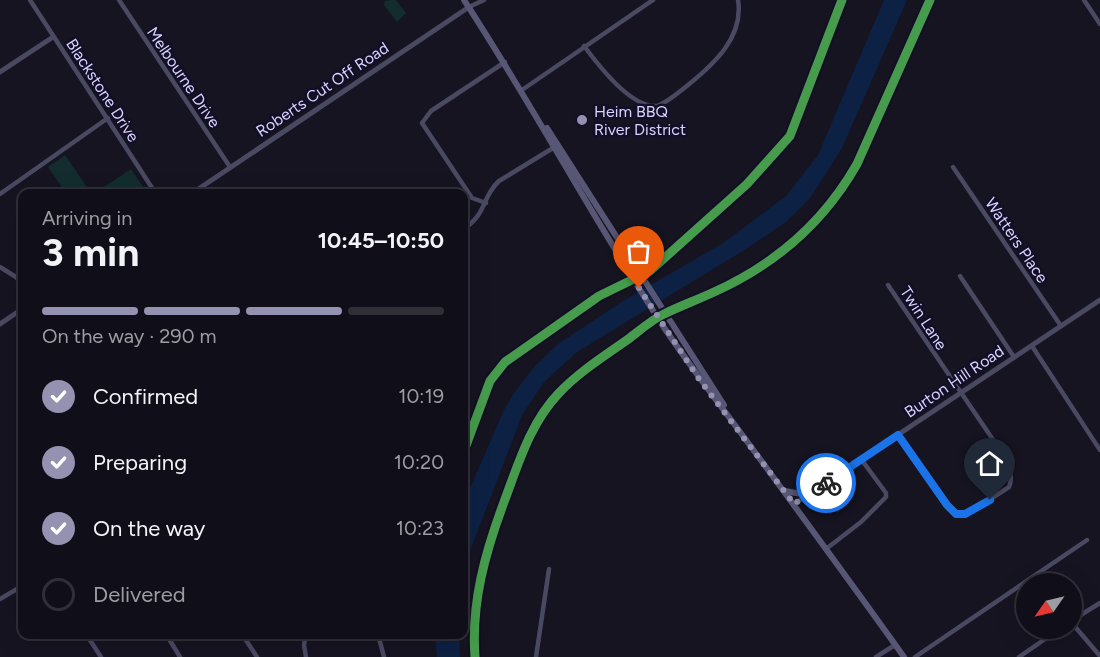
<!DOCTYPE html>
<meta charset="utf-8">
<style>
:root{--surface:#100f19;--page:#191822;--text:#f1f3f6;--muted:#9c9ca2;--line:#302f38;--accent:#9591b1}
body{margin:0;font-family:Figtree,sans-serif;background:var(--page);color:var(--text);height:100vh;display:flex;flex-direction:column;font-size:22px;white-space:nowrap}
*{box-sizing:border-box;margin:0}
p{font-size:20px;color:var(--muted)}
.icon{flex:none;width:33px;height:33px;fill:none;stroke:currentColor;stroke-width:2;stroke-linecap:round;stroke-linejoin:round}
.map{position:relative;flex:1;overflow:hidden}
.panel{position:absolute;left:18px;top:189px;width:450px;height:450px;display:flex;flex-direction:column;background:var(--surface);border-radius:12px;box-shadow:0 6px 24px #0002,0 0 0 2px var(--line)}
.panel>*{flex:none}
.needle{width:39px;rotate:236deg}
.tools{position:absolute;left:1016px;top:573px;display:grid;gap:12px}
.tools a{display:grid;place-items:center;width:66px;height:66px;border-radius:50%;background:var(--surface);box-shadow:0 6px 24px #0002,0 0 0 2px var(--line);font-size:30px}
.pin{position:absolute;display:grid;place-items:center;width:51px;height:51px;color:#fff;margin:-62px -26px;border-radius:50% 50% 50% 0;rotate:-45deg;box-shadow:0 0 6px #0007}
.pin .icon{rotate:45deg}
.courier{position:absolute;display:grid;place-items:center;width:60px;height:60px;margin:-30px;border:4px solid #1a73e8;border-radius:50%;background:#fff;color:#222;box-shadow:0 2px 8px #0007}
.head em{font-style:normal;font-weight:700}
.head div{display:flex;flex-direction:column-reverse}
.head{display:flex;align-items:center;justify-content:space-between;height:102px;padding:0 24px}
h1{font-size:39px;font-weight:700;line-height:45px}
.bar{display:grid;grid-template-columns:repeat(4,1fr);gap:9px 6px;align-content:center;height:72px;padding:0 24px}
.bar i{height:8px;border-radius:4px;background:var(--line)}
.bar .selected{background:var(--accent)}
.bar p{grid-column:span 4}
ol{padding:0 24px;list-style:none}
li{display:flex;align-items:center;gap:18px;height:66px}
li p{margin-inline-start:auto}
li .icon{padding:6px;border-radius:50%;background:var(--accent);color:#fff;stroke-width:4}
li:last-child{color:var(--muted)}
li i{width:33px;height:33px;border:3px solid var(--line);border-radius:50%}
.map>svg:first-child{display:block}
.green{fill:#132c2d}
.water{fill:#0d2144}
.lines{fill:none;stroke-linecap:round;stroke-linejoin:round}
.minor{stroke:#4a4962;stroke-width:4.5}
.tertiary{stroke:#4a4962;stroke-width:5}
.secondary{stroke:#575674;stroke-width:6}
.cycleway-casing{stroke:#130f26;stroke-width:13}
.cycleway{stroke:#469c4c;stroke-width:9}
.done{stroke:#9591b1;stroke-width:6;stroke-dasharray:0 10.8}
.route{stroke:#1a73e8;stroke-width:8}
.poi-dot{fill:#9591b1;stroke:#130f26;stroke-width:2}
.labels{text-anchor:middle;stroke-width:5;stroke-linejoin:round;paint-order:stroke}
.street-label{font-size:16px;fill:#d9d4ff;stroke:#130f26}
.poi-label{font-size:16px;fill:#d9d4ff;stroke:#130f26;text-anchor:start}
</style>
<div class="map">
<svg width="1100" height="657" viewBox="0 0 1100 657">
<rect width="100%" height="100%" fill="#161421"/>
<g class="green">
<path d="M391,0H396L406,13L397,22L384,5L385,1Z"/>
<path d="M65,155L91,193H66L48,167Z"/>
<path d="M131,169L147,193H95Z"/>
</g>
<g class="water">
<path d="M884,0H907L842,148L811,197L786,222L746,249L577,352L544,382L522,415L464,567V502L504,410L514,393L535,366L558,344L623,301L723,243L786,196L818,155Z"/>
<path d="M435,635H459L460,657H437Z"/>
</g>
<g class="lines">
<g class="minor">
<path d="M30,0L156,194"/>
<path d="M119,0L230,167"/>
<path d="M1084,0L1100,24"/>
<path d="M469,7L484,0"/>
<path d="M584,46C599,66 631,108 657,106C668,102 679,92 688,85C714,64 744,37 738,0"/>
<path d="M522,90L653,0"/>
<path d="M953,167L1061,326"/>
<path d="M0,194L108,118"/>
<path d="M486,203L472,198L422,123L431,111L505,62"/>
<path d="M464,229C488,212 481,198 499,181L553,148"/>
<path d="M0,267L16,277L22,285"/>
<path d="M960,276L1014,357"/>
<path d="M888,285L1000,450C1005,462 1015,474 1009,487L972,511L956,514L947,505L898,435"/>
<path d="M1032,346L1100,450"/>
<path d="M826,549L861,522L886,497V493L861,459"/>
<path d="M0,599L22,586"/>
<path d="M1071,621L1100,603"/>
<path d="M1071,622L1100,656"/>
<path d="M86,634L101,657"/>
<path d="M166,634L180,657"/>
<path d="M242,634L257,657"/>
<path d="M306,634L304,645L306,657"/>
<path d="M378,634L384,657"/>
<path d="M536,657L549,569"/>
<path d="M876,657L895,645"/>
<path d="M915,657L1087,540"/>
<path d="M1019,657L1061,628"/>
</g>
<g class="tertiary">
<path d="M0,72L53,37"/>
<path d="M191,194L469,7"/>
<path d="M0,324L22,309"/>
<path d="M794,504L1100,300"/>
</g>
<g class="secondary">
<path d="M464,0C534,107 593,219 663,326C689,365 718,402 746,440C799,512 852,584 904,657"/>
<path d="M547,128L724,405"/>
<path d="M785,491L807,495"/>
</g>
<g class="cycleway-casing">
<g id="cycleway">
<path d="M464,451L490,381L505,362L599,296L650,271L747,184L790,136L842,0"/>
<path d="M475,657C471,603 485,553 504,502C518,465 530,423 559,393C579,372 603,357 627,340C638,332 651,320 664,314C680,306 697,300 714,292C774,265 824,222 857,164L930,0"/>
</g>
</g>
<use href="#cycleway" class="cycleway"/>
</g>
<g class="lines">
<path class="done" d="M639,288L699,379L794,504L826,483"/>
<path class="route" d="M826,483L898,435L947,505L956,514H965L990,500"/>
</g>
<circle class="poi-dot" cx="582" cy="120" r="6"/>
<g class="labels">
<g class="street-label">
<text transform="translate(184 77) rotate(56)" y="6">Melbourne Drive</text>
<text transform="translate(322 89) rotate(-34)" y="6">Roberts Cut Off Road</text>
<text transform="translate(103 90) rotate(57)" y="6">Blackstone Drive</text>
<text transform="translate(1017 240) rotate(56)" y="6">Watters Place</text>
<text transform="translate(924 318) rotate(57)" y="6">Twin Lane</text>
<text transform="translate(954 381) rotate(-34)" y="6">Burton Hill Road</text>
</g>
<g class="poi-label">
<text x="594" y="117">Heim BBQ<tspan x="594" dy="18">River District</tspan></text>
</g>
</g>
</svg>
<div class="tools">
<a><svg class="needle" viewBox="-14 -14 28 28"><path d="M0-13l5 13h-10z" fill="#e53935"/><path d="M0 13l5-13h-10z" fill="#9c9ca2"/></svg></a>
</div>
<div class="pin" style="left:639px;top:288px;background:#ea580c"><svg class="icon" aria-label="bag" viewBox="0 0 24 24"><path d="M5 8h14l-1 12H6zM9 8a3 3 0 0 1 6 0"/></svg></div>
<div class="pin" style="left:990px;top:500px;background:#1f2937"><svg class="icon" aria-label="home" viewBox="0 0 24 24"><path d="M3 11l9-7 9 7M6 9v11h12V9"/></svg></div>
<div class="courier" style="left:826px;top:483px"><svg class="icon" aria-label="bike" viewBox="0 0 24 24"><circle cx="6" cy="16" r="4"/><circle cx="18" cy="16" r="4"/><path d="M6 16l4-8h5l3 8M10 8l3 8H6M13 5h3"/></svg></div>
<section class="panel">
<div class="head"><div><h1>3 min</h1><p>Arriving in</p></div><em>10:45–10:50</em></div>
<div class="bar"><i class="selected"></i><i class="selected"></i><i class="selected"></i><i></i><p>On the way · 290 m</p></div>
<ol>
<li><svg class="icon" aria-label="check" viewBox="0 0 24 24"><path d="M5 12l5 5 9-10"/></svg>Confirmed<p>10:19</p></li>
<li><svg class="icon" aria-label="check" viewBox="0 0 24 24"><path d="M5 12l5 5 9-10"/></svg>Preparing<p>10:20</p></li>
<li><svg class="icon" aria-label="check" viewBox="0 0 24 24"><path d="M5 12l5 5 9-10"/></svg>On the way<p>10:23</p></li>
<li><i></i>Delivered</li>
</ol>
</section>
</div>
